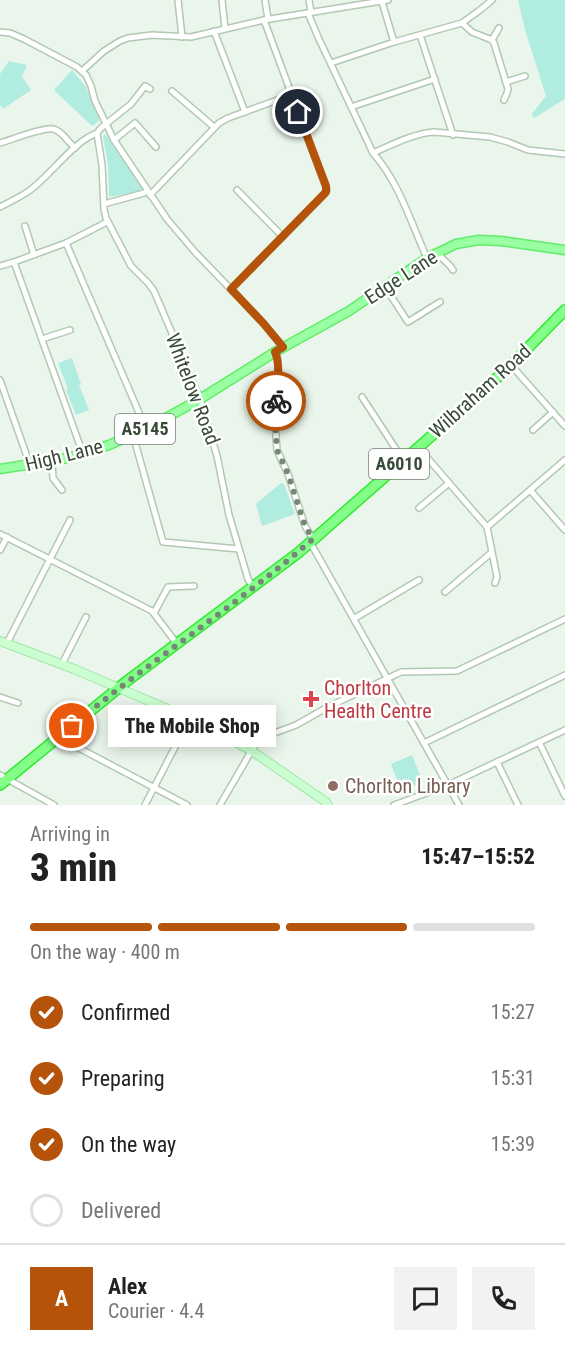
<!DOCTYPE html>
<meta charset="utf-8">
<style>
:root{--surface:#fff;--page:#f2f2f2;--text:#222;--muted:#767676;--line:#e0e0e0;--accent:#b45309}
body{margin:0;font-family:"Roboto Condensed",sans-serif;background:var(--page);color:var(--text);height:100vh;display:flex;flex-direction:column;font-size:22px;white-space:nowrap}
*{box-sizing:border-box;margin:0}
p{font-size:20px;color:var(--muted)}
.icon{flex:none;width:33px;height:33px;fill:none;stroke:currentColor;stroke-width:2;stroke-linecap:round;stroke-linejoin:round}
.map{position:relative;height:805px;overflow:hidden}
.panel{display:flex;flex-direction:column;background:var(--surface);flex:1}
.panel>*{flex:none}
.pin{position:absolute;display:grid;place-items:center;width:51px;height:51px;color:#fff;margin:-26px;border:3px solid #fff;border-radius:50%;box-shadow:0 2px 6px #0007}
.courier{position:absolute;display:grid;place-items:center;width:60px;height:60px;margin:-30px;border:4px solid #b45309;border-radius:50%;background:#fff;color:#222;box-shadow:0 2px 8px #0007}
.bubble{position:absolute;height:42px;border-radius:0px;background:var(--surface);box-shadow:0 3px 15px #0003;font-size:20px;font-weight:800;line-height:42px;text-align:center}
.overview em{font-style:normal;font-weight:800}
.overview div{display:flex;flex-direction:column-reverse}
.overview{display:flex;align-items:center;justify-content:space-between;height:102px;padding:0 30px}
h1{font-size:39px;font-weight:800;line-height:45px}
.bar{display:grid;grid-template-columns:repeat(4,1fr);gap:9px 6px;align-content:center;height:72px;padding:0 30px}
.bar i{height:8px;border-radius:4px;background:var(--line)}
.bar .on{background:var(--accent)}
.bar p{grid-column:span 4}
.line{display:flex;align-items:center;gap:15px;padding:0 30px;border-top:2px solid var(--line)}
.line div{flex:1}
.round{display:grid;place-items:center;flex:none;width:63px;height:63px;border-radius:0px;background:var(--page)}
ol{padding:0 30px;list-style:none}
li{display:flex;align-items:center;gap:18px;height:66px}
li p{margin-inline-start:auto}
li .icon{padding:6px;border-radius:50%;background:var(--accent);color:#fff;stroke-width:4}
li:last-child{color:var(--muted)}
li i{width:33px;height:33px;border:3px solid var(--line);border-radius:50%}
.map>svg:first-child{display:block}
.green{fill:#b1ece1}
.lines{fill:none;stroke-linecap:round;stroke-linejoin:round}
.minor-casing{stroke:#b2c8b2;stroke-width:8}
.secondary-casing{stroke:#9fe5a6;stroke-width:10}
.primary-casing{stroke:#62ec6a;stroke-width:11}
.trunk-casing{stroke:#33e832;stroke-width:12}
.minor{stroke:#fff;stroke-width:5}
.secondary{stroke:#cbffd1;stroke-width:8}
.primary{stroke:#9affa2;stroke-width:8}
.trunk{stroke:#83ff89;stroke-width:9}
.done{stroke:#768776;stroke-width:6;stroke-dasharray:0 10.8}
.route{stroke:#b45309;stroke-width:8}
.health-dot{fill:#e0444e;stroke:#fff;stroke-width:2}
.education-dot{fill:#8d6e63;stroke:#fff;stroke-width:2}
.labels{text-anchor:middle;stroke-width:5;stroke-linejoin:round;paint-order:stroke}
.shield{fill:#fff;stroke:#748173;stroke-width:1.5}
.shield-label{font-size:18px;font-weight:bold;fill:#384b37}
.street-label{font-size:20px;fill:#384b37;stroke:#fff}
.health-label{font-size:20px;fill:#be3a42;stroke:#fff;text-anchor:start}
.education-label{font-size:20px;fill:#785e54;stroke:#fff;text-anchor:start}
</style>
<div class="map">
<svg width="565" height="805" viewBox="0 0 565 805">
<rect width="100%" height="100%" fill="#eaf6eb"/>
<g class="green">
<path d="M518,0H565V99L534,118L532,114L546,96L525,30Z"/>
<path d="M9,61L27,65L22,76L31,90L3,109L0,105V74Z"/>
<path d="M72,70L86,87L99,119V121L92,126L54,90Z"/>
<path d="M104,134L107,136L142,189L141,191L109,197L108,164L103,137Z"/>
<path d="M72,358L81,384L79,385L89,410L76,415L66,390L68,389L58,363Z"/>
<path d="M281,483L284,484L295,514L262,526L256,504Z"/>
<path d="M412,755L423,782L401,790L391,764Z"/>
</g>
<g class="lines">
<g class="minor-casing">
<g id="minor">
<path d="M178,0L182,37"/>
<path d="M222,0L225,28"/>
<path d="M265,0L268,19"/>
<path d="M309,0L311,12"/>
<path d="M382,2L394,42"/>
<path d="M308,13L318,37L373,153C399,182 411,223 427,258"/>
<path d="M462,23L472,32L492,40L494,43L508,89L507,93L504,100"/>
<path d="M214,31L245,112"/>
<path d="M0,32L10,33L24,39L77,67L86,75L91,86L95,101L114,140L167,219L195,252L264,324L283,347"/>
<path d="M420,35L453,135"/>
<path d="M492,40L499,28"/>
<path d="M331,63L394,42L462,23L480,10L492,0"/>
<path d="M82,71L104,51L120,41L128,38L152,35L191,37L264,20L388,0"/>
<path d="M506,82L525,76"/>
<path d="M150,89L145,86L131,104L101,128L97,133L102,165L104,209L106,218L131,266L148,283L154,291L200,399L217,456L229,515L248,579L253,588"/>
<path d="M172,91L214,127"/>
<path d="M351,107L435,79"/>
<path d="M114,140L135,123L156,147"/>
<path d="M0,143C11,140 43,127 53,129C61,130 69,143 75,148"/>
<path d="M373,153C391,145 415,133 434,132L490,137L508,142L528,150L565,154"/>
<path d="M237,190L283,237"/>
<path d="M150,195L219,123L228,118L291,95"/>
<path d="M104,204L144,193L147,191"/>
<path d="M0,207C10,202 20,197 29,191C50,176 74,141 97,133"/>
<path d="M25,226L34,255"/>
<path d="M66,243L146,429"/>
<path d="M437,252C441,259 449,263 453,270"/>
<path d="M14,262L83,454"/>
<path d="M0,266L14,262L66,243L107,222"/>
<path d="M385,287L408,322L440,302"/>
<path d="M231,289L324,195L327,190L264,20"/>
<path d="M42,339L70,330"/>
<path d="M275,352L278,360V366L275,422L277,450L288,474L305,526L313,539"/>
<path d="M511,365L565,426"/>
<path d="M0,380L30,465"/>
<path d="M362,397L403,460"/>
<path d="M533,430L553,412"/>
<path d="M133,435L163,542L239,549"/>
<path d="M418,447L487,527L497,577L495,583"/>
<path d="M52,462L53,478L62,490"/>
<path d="M530,490L565,530"/>
<path d="M419,508L449,483"/>
<path d="M487,527L565,460"/>
<path d="M0,534L152,611L177,644"/>
<path d="M310,542L459,805"/>
<path d="M0,550L7,537"/>
<path d="M445,592L491,553"/>
<path d="M154,613L168,587L194,586"/>
<path d="M355,618L419,580"/>
<path d="M7,643L70,520"/>
<path d="M62,664L86,617"/>
<path d="M0,697L18,703"/>
<path d="M58,737L187,805"/>
<path d="M539,742L565,796"/>
<path d="M424,743L565,675"/>
<path d="M497,762L518,805"/>
<path d="M0,775L54,805"/>
<path d="M145,805L190,718"/>
<path d="M220,805L256,743L261,738L296,725L328,707L401,672L457,671L565,619"/>
<path d="M394,805L448,785L565,730"/>
</g>
</g>
<g class="secondary-casing">
<path id="secondary" d="M0,641L74,669L196,721L252,751L326,802L328,805"/>
</g>
<g class="primary-casing">
<path id="primary" d="M0,469L68,458L109,445L146,429L200,399L275,352L349,311L427,258L456,244L479,240L501,241L565,250"/>
</g>
<g class="trunk-casing">
<path id="trunk" d="M0,785L127,681L298,553L485,389L511,365L565,310"/>
</g>
<use href="#minor" class="minor"/>
<use href="#secondary" class="secondary"/>
<use href="#primary" class="primary"/>
<use href="#trunk" class="trunk"/>
</g>
<g class="lines">
<path class="done" d="M72,726C150,661 236,606 313,539L305,526L288,474L277,450L275,422L276,401"/>
<path class="route" d="M276,401C277,385 281,366 275,352L283,347L264,324L231,289L326,192V186L298,112"/>
</g>
<path class="health-dot" d="M308 690h6v6h6v6h-6v6h-6v-6h-6v-6h6z"/>
<circle class="education-dot" cx="333" cy="786" r="6"/>
<g class="labels">
<g class="shield">
<rect x="115" y="414" width="60" height="30" rx="4.5"/>
<rect x="369" y="449" width="60" height="30" rx="4.5"/>
</g>
<g class="shield-label">
<text x="145" y="435">A5145</text>
<text x="399" y="470">A6010</text>
</g>
<g class="street-label">
<text transform="translate(401 277) rotate(-33)" y="7">Edge Lane</text>
<text transform="translate(193 389) rotate(69)" y="7">Whitelow Road</text>
<text transform="translate(480 391) rotate(-42)" y="7">Wilbraham Road</text>
<text transform="translate(64 455) rotate(-14)" y="7">High Lane</text>
</g>
<g class="health-label">
<text x="324" y="695">Chorlton<tspan x="324" dy="23">Health Centre</tspan></text>
</g>
<g class="education-label">
<text x="345" y="793">Chorlton Library</text>
</g>
</g>
</svg>
<div class="pin" style="left:72px;top:726px;background:#ea580c"><svg class="icon" aria-label="bag" viewBox="0 0 24 24"><path d="M5 8h14l-1 12H6zM9 8a3 3 0 0 1 6 0"/></svg></div>
<div class="pin" style="left:298px;top:112px;background:#1f2937"><svg class="icon" aria-label="home" viewBox="0 0 24 24"><path d="M3 11l9-7 9 7M6 9v11h12V9"/></svg></div>
<div class="courier" style="left:276px;top:401px"><svg class="icon" aria-label="bike" viewBox="0 0 24 24"><circle cx="6" cy="16" r="4"/><circle cx="18" cy="16" r="4"/><path d="M6 16l4-8h5l3 8M10 8l3 8H6M13 5h3"/></svg></div>
<div class="bubble" style="left:108px;top:705px;width:168px">The Mobile Shop</div>
</div>
<section class="panel">
<div class="overview"><div><h1>3 min</h1><p>Arriving in</p></div><em>15:47–15:52</em></div>
<div class="bar"><i class="on"></i><i class="on"></i><i class="on"></i><i></i><p>On the way · 400 m</p></div>
<ol>
<li><svg class="icon" aria-label="check" viewBox="0 0 24 24"><path d="M5 12l5 5 9-10"/></svg>Confirmed<p>15:27</p></li>
<li><svg class="icon" aria-label="check" viewBox="0 0 24 24"><path d="M5 12l5 5 9-10"/></svg>Preparing<p>15:31</p></li>
<li><svg class="icon" aria-label="check" viewBox="0 0 24 24"><path d="M5 12l5 5 9-10"/></svg>On the way<p>15:39</p></li>
<li><i></i>Delivered</li>
</ol>
<div class="line" style="height:108px"><b class="round" style="background:var(--accent);color:#fff">A</b><div><b>Alex</b><p>Courier · 4.4</p></div><a class="round"><svg class="icon" aria-label="chat" viewBox="0 0 24 24"><path d="M4 5h16v11H9l-5 4z"/></svg></a><a class="round"><svg class="icon" aria-label="phone" viewBox="0 0 24 24"><path d="M5 4h4l2 5-3 2q2 4 5 5l2-3 5 2v4C11 20 4 13 5 4z"/></svg></a></div>
</section>
